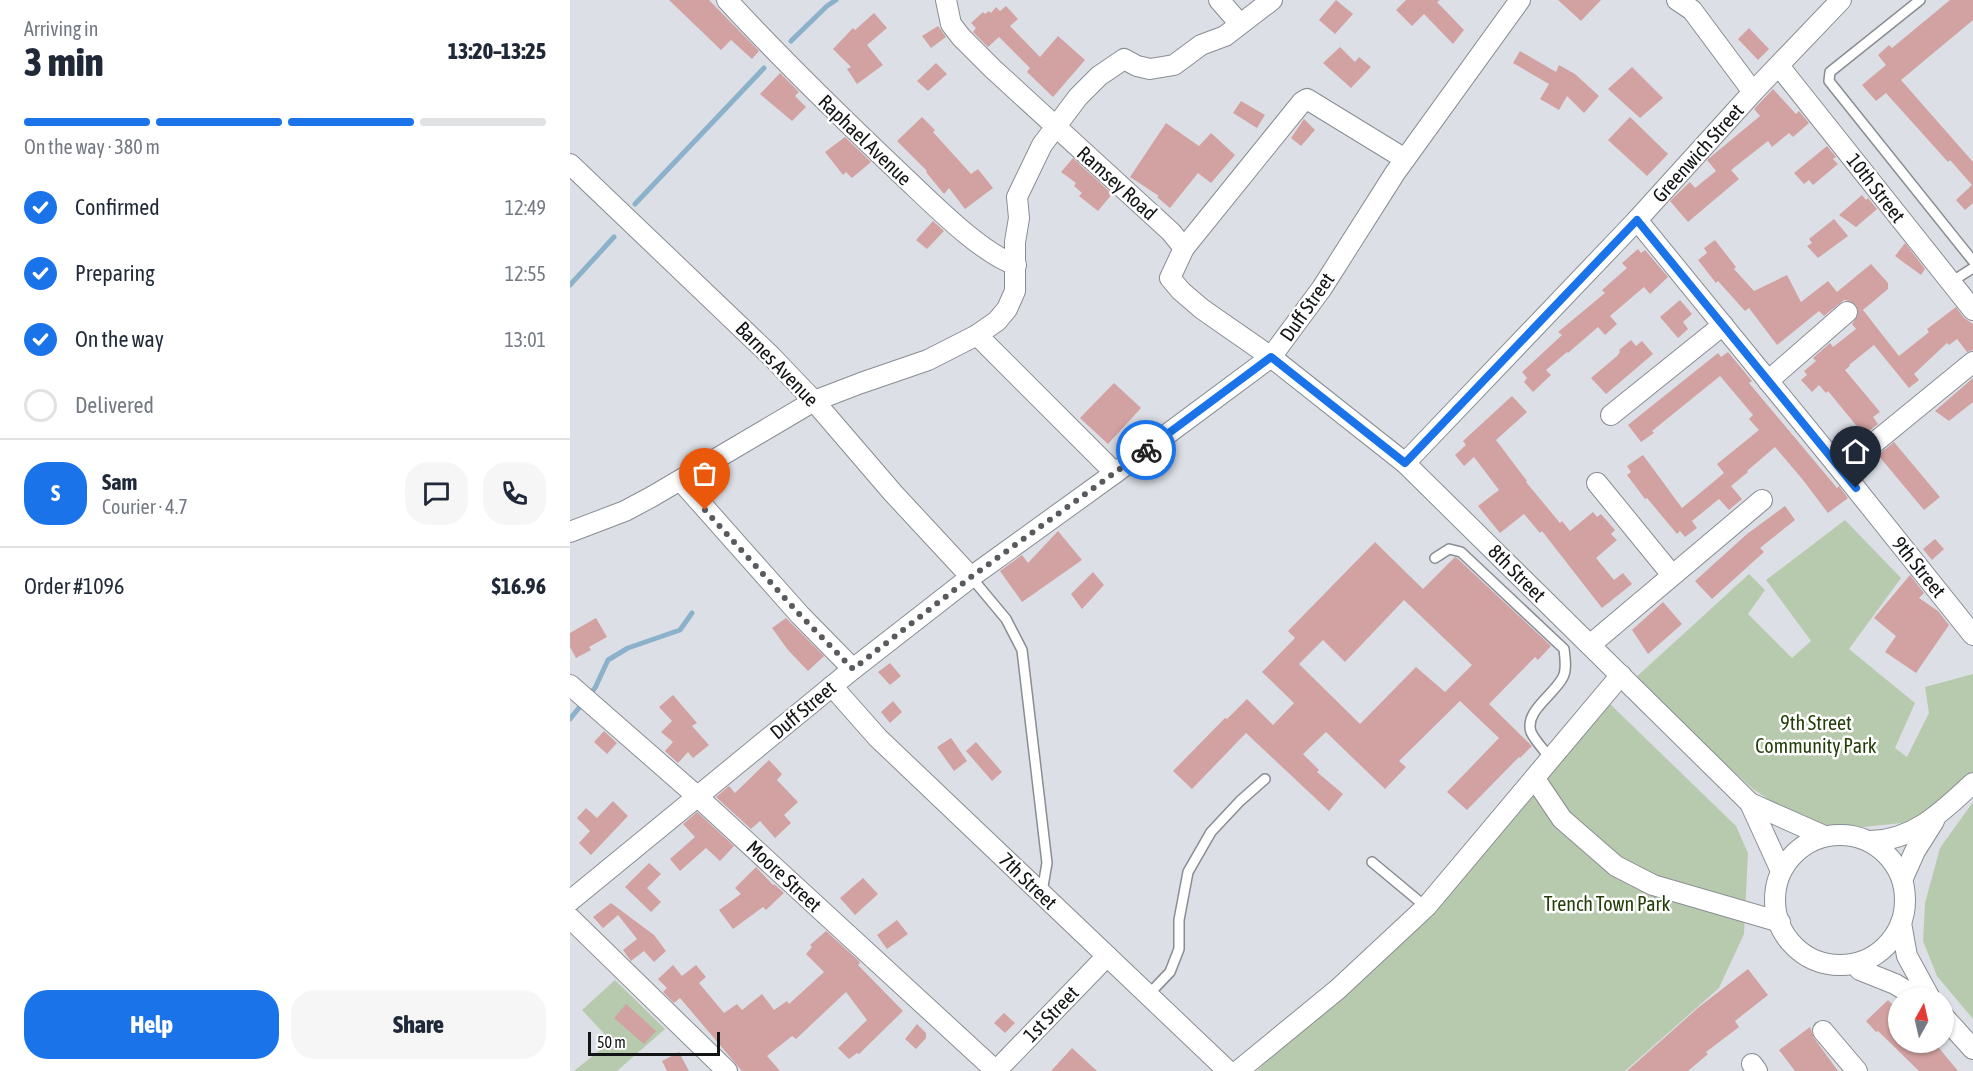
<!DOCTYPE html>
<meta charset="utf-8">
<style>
:root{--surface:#fff;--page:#f6f6f7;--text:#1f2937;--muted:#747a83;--line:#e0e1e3;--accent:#1a73e8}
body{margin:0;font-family:"Asap Condensed",sans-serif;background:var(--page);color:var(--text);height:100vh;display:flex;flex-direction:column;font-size:22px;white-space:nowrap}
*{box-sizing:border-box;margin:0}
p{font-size:20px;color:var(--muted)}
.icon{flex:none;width:33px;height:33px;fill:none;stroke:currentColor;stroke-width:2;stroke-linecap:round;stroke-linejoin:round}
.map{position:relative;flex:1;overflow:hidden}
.drawer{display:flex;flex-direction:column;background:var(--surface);width:570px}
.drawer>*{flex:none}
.needle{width:39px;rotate:8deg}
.tools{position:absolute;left:1318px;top:987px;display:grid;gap:12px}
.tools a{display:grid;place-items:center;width:66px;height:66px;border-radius:50%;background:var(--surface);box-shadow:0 2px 4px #0004;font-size:30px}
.scale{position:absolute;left:18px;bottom:15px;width:132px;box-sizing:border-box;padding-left:6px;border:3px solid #111315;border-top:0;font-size:16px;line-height:21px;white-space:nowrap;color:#111315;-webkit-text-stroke:4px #fff;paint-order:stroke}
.pin{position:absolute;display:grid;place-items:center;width:51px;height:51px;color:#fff;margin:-62px -26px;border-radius:50% 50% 50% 0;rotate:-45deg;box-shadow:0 0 6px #0007}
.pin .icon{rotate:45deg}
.courier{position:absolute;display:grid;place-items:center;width:60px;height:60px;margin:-30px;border:4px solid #1a73e8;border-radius:50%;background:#fff;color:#222;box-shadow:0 2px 8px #0007}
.headline em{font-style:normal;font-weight:800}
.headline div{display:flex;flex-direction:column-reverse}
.headline{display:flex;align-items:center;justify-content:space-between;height:102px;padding:0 24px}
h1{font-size:39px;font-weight:800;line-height:45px}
.bar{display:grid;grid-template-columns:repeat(4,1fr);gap:9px 6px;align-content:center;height:72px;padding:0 24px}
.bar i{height:8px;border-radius:4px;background:var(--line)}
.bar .current{background:var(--accent)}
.bar p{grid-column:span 4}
.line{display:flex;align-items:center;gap:15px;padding:0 24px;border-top:2px solid var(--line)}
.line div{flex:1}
.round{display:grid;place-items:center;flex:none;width:63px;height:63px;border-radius:24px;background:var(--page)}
ol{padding:0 24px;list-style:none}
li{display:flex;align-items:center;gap:18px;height:66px}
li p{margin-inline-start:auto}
li .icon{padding:6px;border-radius:50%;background:var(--accent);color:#fff;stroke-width:4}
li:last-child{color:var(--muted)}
li i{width:33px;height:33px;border:3px solid var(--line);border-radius:50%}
.cta{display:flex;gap:12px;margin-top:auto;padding:12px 24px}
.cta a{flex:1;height:69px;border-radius:24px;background:var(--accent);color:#fff;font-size:24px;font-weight:800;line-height:69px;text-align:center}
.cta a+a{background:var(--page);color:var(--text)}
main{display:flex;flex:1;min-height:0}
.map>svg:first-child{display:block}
.green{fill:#b8caad}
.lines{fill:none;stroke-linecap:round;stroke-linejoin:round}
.stream{stroke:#8cb1cb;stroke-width:5}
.building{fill:#d1a2a1;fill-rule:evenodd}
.lane-casing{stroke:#898d93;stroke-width:12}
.street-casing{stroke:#898d93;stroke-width:22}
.lane{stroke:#fff;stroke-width:9}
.street{stroke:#fff;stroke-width:20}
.done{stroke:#585b5e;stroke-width:6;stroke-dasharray:0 10.8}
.route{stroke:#1a73e8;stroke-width:8}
.labels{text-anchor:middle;stroke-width:5;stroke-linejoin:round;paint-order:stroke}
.street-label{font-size:20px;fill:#111315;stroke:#fff}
.park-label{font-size:20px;fill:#233e08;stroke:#fff}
</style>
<main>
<section class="drawer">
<div class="headline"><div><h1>3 min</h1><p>Arriving in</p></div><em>13:20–13:25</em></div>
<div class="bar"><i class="current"></i><i class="current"></i><i class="current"></i><i></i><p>On the way · 380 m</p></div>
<ol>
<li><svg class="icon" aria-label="check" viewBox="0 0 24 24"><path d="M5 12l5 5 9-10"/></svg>Confirmed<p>12:49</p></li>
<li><svg class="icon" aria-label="check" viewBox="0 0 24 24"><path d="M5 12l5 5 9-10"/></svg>Preparing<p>12:55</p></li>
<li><svg class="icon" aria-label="check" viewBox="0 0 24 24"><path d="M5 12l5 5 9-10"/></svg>On the way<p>13:01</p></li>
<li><i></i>Delivered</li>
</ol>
<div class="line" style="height:108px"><b class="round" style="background:var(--accent);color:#fff">S</b><div><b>Sam</b><p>Courier · 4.7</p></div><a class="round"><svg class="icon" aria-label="chat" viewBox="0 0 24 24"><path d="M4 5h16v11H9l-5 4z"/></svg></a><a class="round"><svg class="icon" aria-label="phone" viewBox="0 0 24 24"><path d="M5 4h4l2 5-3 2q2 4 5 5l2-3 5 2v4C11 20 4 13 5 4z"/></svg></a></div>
<div class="line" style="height:78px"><div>Order #1096</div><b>$16.96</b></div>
<div class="cta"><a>Help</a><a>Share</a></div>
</section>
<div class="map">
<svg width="1403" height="1071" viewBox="0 0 1403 1071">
<rect width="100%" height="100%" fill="#dce0e6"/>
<g class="green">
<path d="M1275,520L1331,578L1279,649L1345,703L1325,748L1337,757L1359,713L1355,687L1403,674V778L1374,804L1332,823L1284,828L1257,826L1228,819L1183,789L1063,680L1179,574L1195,590L1178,614L1222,658L1241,641L1196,580Z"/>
<path d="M1040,704L1166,826L1178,853L1174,934L1149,988L1055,1071H687Z"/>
<path d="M1403,802V1019L1367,976L1353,941L1355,903L1370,848Z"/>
<path d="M45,980L95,1029L47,1071H4L41,1041L12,1010Z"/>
</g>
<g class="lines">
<g class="stream">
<path d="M221,41L257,6L266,0"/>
<path d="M65,204L194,68"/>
<path d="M0,285L44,237"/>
<path d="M0,719L25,688L38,660L58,648L110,630L122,613"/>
</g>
</g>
<g class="building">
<path d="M99,0H139L189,51L182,59L161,40L151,50Z"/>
<path d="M766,0L783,14L765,34L749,20Z"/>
<path d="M836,0H870L867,2L894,30L883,44L854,14L842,26L826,10Z"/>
<path d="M988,0H1031L1011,21Z"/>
<path d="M1380,0H1403V20L1331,80L1403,162V203L1395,210L1386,200L1402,185L1380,160L1378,162L1316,93L1306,101L1292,85L1316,65L1308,55L1319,45L1322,48Z"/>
<path d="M436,6L448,19L440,26L470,57L488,36L515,60L483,97L457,72L460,68L429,37L418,47L403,32L406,28L401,23L413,12L415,14L419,11L421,13L426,7L430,11Z"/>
<path d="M304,13L317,28L297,45L313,65L287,84L277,69L281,67L263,49L283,28L285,30Z"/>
<path d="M368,26L376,37L361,48L352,36Z"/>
<path d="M1179,28L1199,49L1188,60L1168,39Z"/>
<path d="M770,47L785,62L789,57L801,67L781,88L753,63Z"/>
<path d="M950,51L986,72L989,65L1005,74L1029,96L1014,113L997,96L989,110L970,99L979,84L943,63Z"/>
<path d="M366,63L377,74L358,91L347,81Z"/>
<path d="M1062,67L1093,98L1070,118L1038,89Z"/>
<path d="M210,73L229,92L225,96L236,107L222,121L190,94Z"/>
<path d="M1203,89L1226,114L1229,111L1239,123L1223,137L1219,133L1202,147L1198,141L1161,170L1169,179L1118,222L1100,201L1120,182L1125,188L1146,171L1137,160L1190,116L1184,109Z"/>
<path d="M671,101L695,115L687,128L663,113Z"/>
<path d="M352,117L365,130L363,132L401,174L408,169L423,188L395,209L379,188L374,194L356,172L357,171L327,141Z"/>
<path d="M1060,117L1098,154L1077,176L1038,140Z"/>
<path d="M734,119L745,130L731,146L721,138Z"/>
<path d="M596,123L629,146L641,133L665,155L641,183L628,173L600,208L587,197L589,196L560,177Z"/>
<path d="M275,137L301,162L282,178L276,172L273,175L255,152Z"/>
<path d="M1257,146L1266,157L1263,159L1268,164L1243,185L1239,180L1234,184L1224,173Z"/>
<path d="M503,158L542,194L528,211L509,196L512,193L504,186L506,183L491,172Z"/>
<path d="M1292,195L1296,200L1298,198L1307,209L1286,227L1269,215Z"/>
<path d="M1264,219L1278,236L1248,258L1237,246L1242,243L1239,239Z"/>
<path d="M363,221L374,231L357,249L346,240Z"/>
<path d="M1145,240L1166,267L1164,269L1184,291L1217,275L1231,302L1258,281L1267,292L1301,264L1318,283V289L1293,310L1329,356L1359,332L1357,329L1386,307L1394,318L1403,324V350L1397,352L1387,339L1379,345L1377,343L1344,374L1349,380L1339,388L1304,345L1279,365L1280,366L1275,370L1310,412L1303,417L1308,424L1294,435L1258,391L1256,393L1249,385L1242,392L1231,380L1237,375L1234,371L1246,361L1243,358L1260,343L1263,347L1286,329L1282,324L1288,315L1286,305L1280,301L1274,300L1254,316L1249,311L1207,345L1179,308L1175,311L1148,281L1146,283L1128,260L1137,253L1134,248Z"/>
<path d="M1335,243L1355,269L1351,275L1325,256Z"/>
<path d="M1068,249L1071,253L1075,250L1098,277L1080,294L1074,287L1040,316L1047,324L1035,335L1028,327L998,353L997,352L976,370L981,375L963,392L954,382L957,378L952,372L992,335L988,332L1035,293L1032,290L1057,268L1052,263Z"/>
<path d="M1110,300L1122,314L1113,322L1118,329L1108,338L1090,317Z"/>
<path d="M1061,340L1066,346L1072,341L1083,354L1036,394L1021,378L1047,356L1050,352L1049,350Z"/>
<path d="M1158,352L1182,381L1179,383L1267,488L1269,486L1278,498L1258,513L1233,480L1205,447L1177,471L1178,472L1161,486L1172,499L1159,510L1149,499L1122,521L1127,528L1115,537L1110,531L1107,534L1077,498L1075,499L1057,475L1061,472L1057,466L1073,455L1112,508L1154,473L1147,464L1189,430L1179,419L1183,415L1150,376L1082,431L1084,433L1071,442L1058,425L1148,353L1151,357Z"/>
<path d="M1403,378V402L1379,421L1365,411Z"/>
<path d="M544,383L571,408L538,444L510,418Z"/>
<path d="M942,396L957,412L926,440L957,481L956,482L990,523L992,521L1000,531L1023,512L1027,517L1031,514L1045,530L1041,534L1047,540L1026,558L1044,580L1053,573L1062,584L1032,608L972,531L970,533L954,514L930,533L908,506L929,490L904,457L894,466L885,455L896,445L893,441Z"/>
<path d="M1324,442L1370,497L1354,510L1308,455Z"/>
<path d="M1215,506L1225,520L1190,548L1194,552L1142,599L1125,581L1177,534Z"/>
<path d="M488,531L512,560L452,602L430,571L452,555L458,563Z"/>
<path d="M1365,539L1374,549L1362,560L1353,549Z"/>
<path d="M805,542L853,589L885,557L887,558L981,646L968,660L965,657L919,704L962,746L950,758L949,757L897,810L877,792L929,738L890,701L829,761L836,767L815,789L756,732L733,754L749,770L747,772L773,794L759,811L676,733L622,789L603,771L655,718L657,719L677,699L703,725L724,703L692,672L725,638L718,631ZM834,600L902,665L875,692L846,667L790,724L729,664L753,640L775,662Z"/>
<path d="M523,572L534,585L512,609L501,594Z"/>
<path d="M1340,575L1354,593L1349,598L1368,611L1379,625L1346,673L1315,652L1326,636L1304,618Z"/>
<path d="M1093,602L1112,624L1078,654L1062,630Z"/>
<path d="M26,618L37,637L19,647L21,650L6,658L0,647V633Z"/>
<path d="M216,618L254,656L238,671L218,650L202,628Z"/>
<path d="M320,663L331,676L320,685L308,672Z"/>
<path d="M103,695L127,723L122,726L139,745L123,758L118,752L108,763L95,751L103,742L91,732L102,721L89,707Z"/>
<path d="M323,701L332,712L320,723L311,712Z"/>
<path d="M34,731L47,743L37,754L24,742Z"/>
<path d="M381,738L397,761L384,771L367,747Z"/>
<path d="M406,742L432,772L422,781L396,751Z"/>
<path d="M199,760L212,774L207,780L228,802L214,815L221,823L205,838L190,821L181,829L146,797L159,786L165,793Z"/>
<path d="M43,801L58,816L21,855L9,843L20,831L7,818L16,808L27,818Z"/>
<path d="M127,812L164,846L150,861L136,848L110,871L100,859L125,837L113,824Z"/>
<path d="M79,863L91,874L77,888L91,902L81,912L55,887Z"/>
<path d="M186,867L203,885L204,884L214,893L196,910L193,907L163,929L149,910L171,894L165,888Z"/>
<path d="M293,878L308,894L285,915L270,898Z"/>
<path d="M41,903L84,935L96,951L84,962L74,951L61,961L53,950L67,939L48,915L33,928L23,917Z"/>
<path d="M327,920L338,934L317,949L307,935Z"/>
<path d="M256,931L289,961L290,963L288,965L333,1011L289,1054L287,1053L279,1059L268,1048L297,1020L276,992L226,1039L222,1036L197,1056L210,1071H172L110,998L104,1003L93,992L97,988L88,979L103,965L112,976L126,965L136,977L129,983L154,1013L167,1004L172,1010L192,994L204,1010L217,1001L219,1004L254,972L236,954L242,947L240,945Z"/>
<path d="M1178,969L1198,995L1165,1021L1169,1027L1136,1052L1138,1054L1118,1071H1057L1129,1007Z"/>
<path d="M1318,1000L1329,1011L1320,1019L1329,1027V1042H1364L1388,1071H1349L1308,1031L1306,1032L1296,1021Z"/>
<path d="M56,1004L86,1031L74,1044L44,1018Z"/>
<path d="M434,1013L445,1023L435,1033L424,1023Z"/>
<path d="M347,1024L356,1033V1038L346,1049L335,1039Z"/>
<path d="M1240,1027L1244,1038L1268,1071H1225L1209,1050Z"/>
<path d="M502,1048L527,1071H481Z"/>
<path d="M109,1052L119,1071H97L92,1061Z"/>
</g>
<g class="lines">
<g class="lane-casing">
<g id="lane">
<path d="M1350,0L1260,72L1259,81L1403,261"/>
<path d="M1381,282L1403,268"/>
<path d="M865,558L879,549L891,552L994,649C995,658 997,669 993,677C985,694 954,711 961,732C965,741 975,751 981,759"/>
<path d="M401,577L436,619L452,650L477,863L472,892"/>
<path d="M802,862L856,907"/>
<path d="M578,995L600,972L609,949V920L618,872L641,832L670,801L695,779"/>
</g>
</g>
<g class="street-casing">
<g id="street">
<path d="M157,0C213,61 272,118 332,175C360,201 410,253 446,265"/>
<path d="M376,0L381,24L391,37L423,69L601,232L614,248L600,278L611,291L632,309L701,357L835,463L1180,803L1211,871"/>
<path d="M649,0L670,24"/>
<path d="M1107,0L1122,10L1183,92"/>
<path d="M1209,66L1403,310"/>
<path d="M0,164L201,356L244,401L323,493L401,577"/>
<path d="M1067,220L1271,470L1403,635"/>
<path d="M614,248L732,102L737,99L835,159"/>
<path d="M407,335L545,473"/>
<path d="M1198,381L1277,312"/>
<path d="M1041,415L1153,325"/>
<path d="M835,463L1067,220L1183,92L1271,0"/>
<path d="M1271,470L1403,362"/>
<path d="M111,481L230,615L283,669"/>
<path d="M1027,483L1102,575"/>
<path d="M0,532L55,511L83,496L244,401L291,383L358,360L407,335L427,321L437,309L445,291V242L449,218L447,197L472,145L508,97L529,76L554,59L567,66L580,69L604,65L631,45L655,36L702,0"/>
<path d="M1020,645L1192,500"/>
<path d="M0,685L128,797L426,1071"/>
<path d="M262,686L308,738L658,1071"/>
<path d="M965,779L992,819L1046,866L1083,885L1210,922"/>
<path d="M1180,803L1252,835"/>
<circle cx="1270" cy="900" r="65"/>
<path d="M1300,841C1343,841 1373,811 1403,783"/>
<path d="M1333,878L1345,851L1364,821"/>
<path d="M0,901L283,669L401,577L545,473L701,357L752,288L825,173L950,0"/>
<path d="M0,918L157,1071"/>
<path d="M1331,923L1337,956L1360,998"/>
<path d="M1285,964L1290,970L1325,984L1348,998"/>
<path d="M1374,1017L1403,1049"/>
<path d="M1253,1031L1287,1071"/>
<path d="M1182,1064L1187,1071"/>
<path d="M426,1071L537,956"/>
<path d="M668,1071L768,989L856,907L1051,675"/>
</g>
</g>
<use href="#lane" class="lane"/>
<use href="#street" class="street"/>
</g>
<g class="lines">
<path class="done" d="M135,510L230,615L283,669L401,577L576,450"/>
<path class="route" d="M576,450L701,357L835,463L1067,220L1286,488"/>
</g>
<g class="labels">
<g class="street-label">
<text transform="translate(295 140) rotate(44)" y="7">Raphael Avenue</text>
<text transform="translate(1128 153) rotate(-48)" y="7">Greenwich Street</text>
<text transform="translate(547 183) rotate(42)" y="7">Ramsey Road</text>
<text transform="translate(1306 188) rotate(52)" y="7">10th Street</text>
<text transform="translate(737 307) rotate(-55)" y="7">Duff Street</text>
<text transform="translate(207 364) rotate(46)" y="7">Barnes Avenue</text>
<text transform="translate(1349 567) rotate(51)" y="7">9th Street</text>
<text transform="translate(947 573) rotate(45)" y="7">8th Street</text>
<text transform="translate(233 710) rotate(-40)" y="7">Duff Street</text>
<text transform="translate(214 876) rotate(43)" y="7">Moore Street</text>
<text transform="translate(458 881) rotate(44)" y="7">7th Street</text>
<text transform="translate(481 1014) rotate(-46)" y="7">1st Street</text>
</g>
<g class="park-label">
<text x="1246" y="730">9th Street<tspan x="1246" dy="23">Community Park</tspan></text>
<text x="1037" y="911">Trench Town Park</text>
</g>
</g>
</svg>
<div class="tools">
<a><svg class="needle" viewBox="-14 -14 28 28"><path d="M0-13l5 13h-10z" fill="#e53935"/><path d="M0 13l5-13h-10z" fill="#747a83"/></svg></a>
</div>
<div class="scale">50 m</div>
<div class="pin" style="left:135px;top:510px;background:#ea580c"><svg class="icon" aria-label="bag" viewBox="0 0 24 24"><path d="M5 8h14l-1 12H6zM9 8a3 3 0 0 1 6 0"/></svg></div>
<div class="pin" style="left:1286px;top:488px;background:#1f2937"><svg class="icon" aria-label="home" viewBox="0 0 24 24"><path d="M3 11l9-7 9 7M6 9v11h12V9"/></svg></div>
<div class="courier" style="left:576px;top:450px"><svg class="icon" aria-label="bike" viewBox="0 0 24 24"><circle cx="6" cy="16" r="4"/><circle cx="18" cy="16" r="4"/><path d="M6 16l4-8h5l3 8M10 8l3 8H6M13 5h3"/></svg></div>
</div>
</main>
